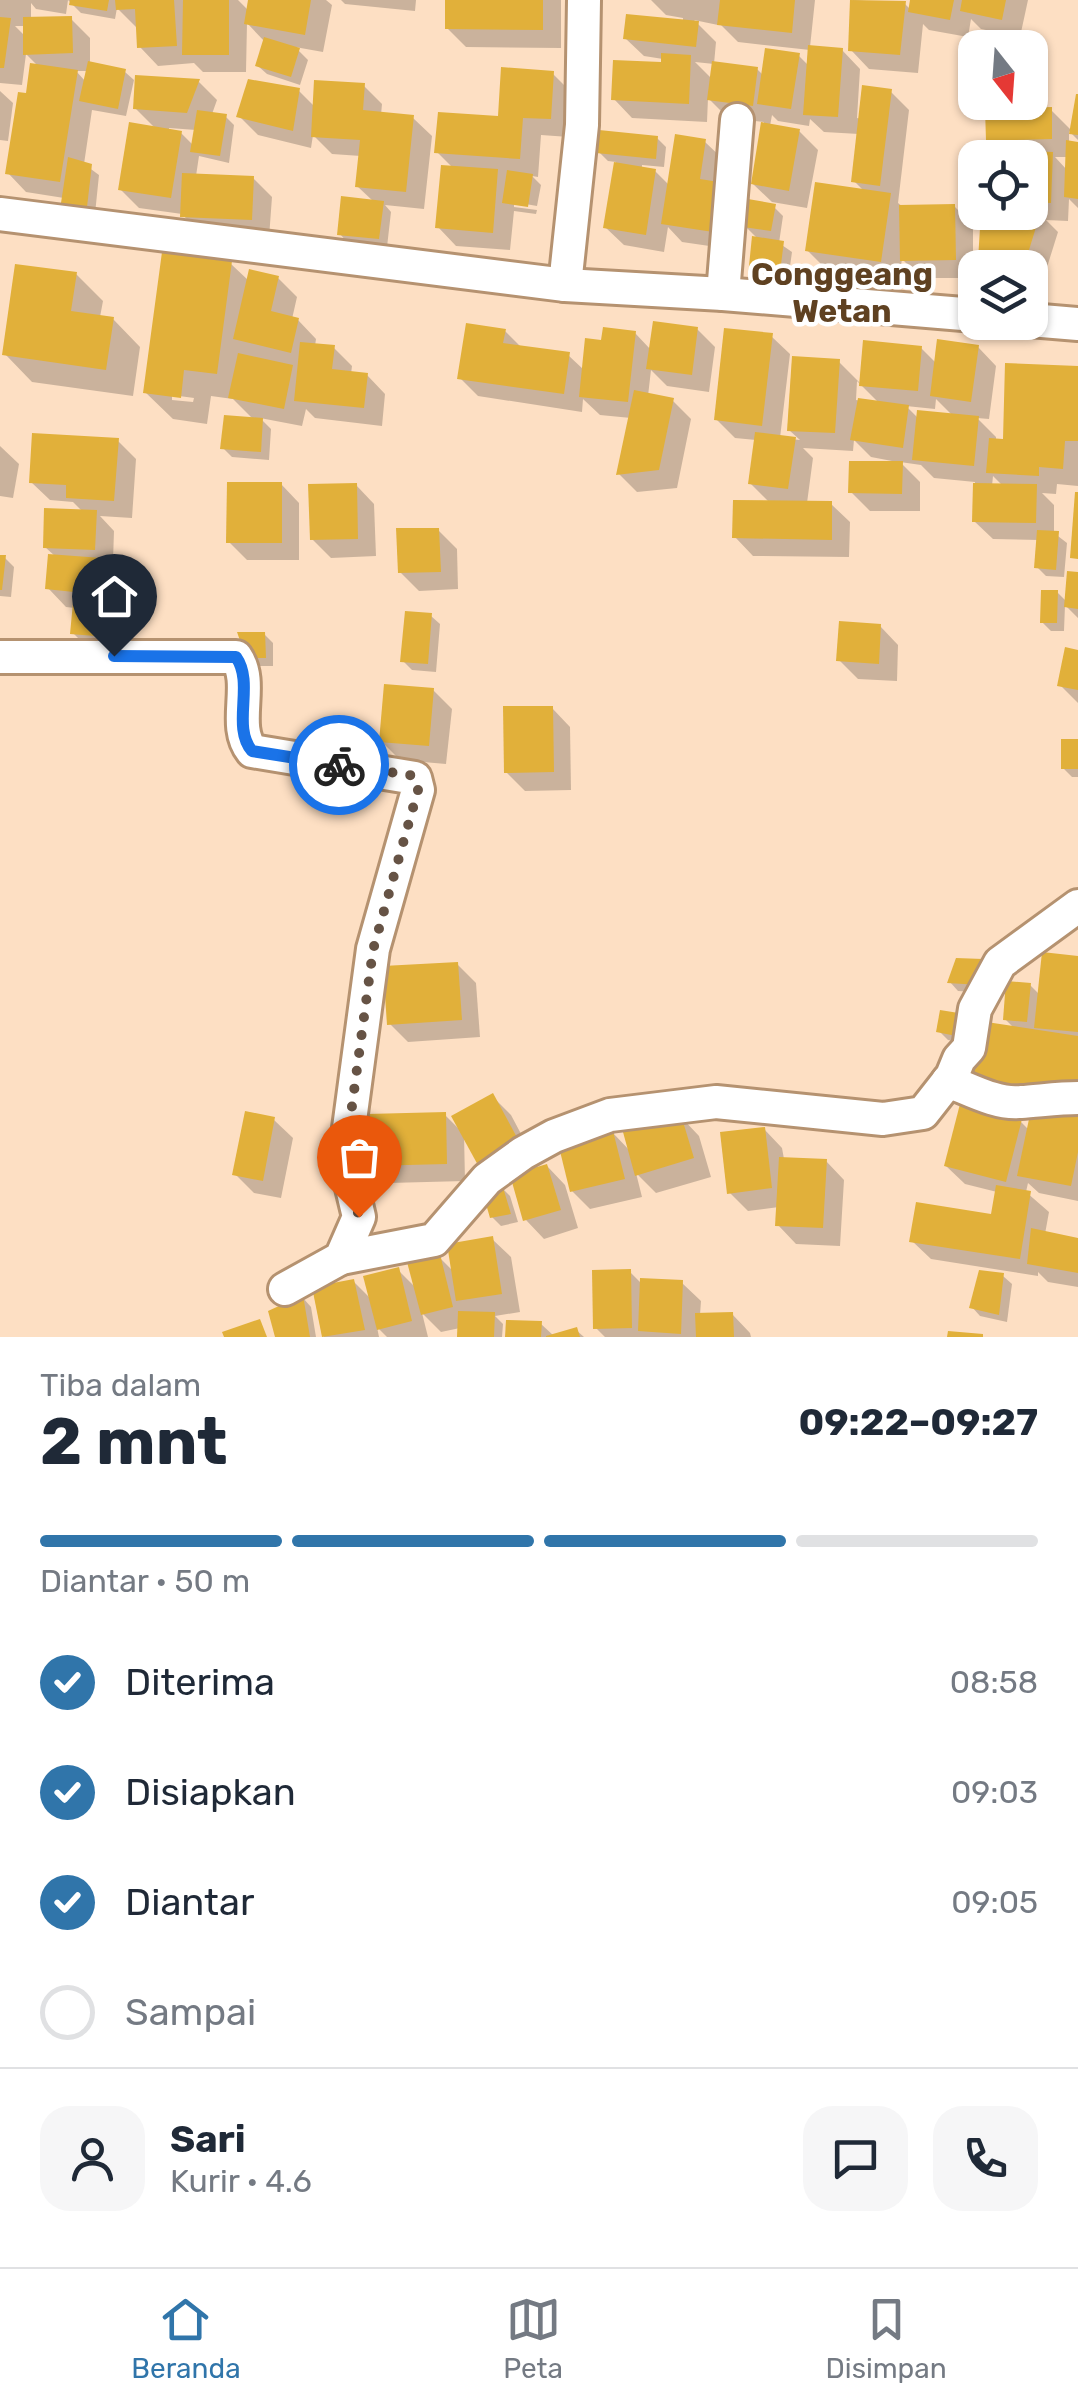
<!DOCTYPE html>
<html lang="id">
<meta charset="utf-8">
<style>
:root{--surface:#fff;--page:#f6f6f7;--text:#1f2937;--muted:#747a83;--line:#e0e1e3;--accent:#3075aa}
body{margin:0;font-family:Rubik,sans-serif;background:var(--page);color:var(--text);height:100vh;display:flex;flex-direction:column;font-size:38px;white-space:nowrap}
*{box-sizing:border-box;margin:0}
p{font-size:32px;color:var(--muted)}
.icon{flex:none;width:55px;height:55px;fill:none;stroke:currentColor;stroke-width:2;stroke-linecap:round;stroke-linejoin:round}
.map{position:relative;height:1337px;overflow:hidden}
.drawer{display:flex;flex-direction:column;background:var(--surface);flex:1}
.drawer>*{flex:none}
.needle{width:65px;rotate:163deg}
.fabs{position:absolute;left:958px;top:30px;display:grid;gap:20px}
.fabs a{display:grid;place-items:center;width:90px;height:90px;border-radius:20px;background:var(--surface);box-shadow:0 2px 8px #0004;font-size:50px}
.pin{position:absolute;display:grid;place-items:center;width:85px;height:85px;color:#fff;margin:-102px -42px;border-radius:50% 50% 50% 0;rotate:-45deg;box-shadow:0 0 10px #0007}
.pin .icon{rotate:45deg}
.courier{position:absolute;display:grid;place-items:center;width:100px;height:100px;margin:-50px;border:8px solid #1a73e8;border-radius:50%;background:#fff;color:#222;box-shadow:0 2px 12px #0007}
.summary em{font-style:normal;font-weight:700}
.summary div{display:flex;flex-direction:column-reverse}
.summary{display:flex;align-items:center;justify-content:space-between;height:170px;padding:0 40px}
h1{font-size:65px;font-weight:700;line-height:75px}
.bar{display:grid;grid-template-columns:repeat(4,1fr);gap:15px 10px;align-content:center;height:120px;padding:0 40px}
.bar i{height:12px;border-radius:8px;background:var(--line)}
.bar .current{background:var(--accent)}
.bar p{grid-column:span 4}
.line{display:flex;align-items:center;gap:25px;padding:0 40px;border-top:2px solid var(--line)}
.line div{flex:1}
.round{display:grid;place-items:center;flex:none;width:105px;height:105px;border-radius:30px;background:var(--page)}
ol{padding:0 40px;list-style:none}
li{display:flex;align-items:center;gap:30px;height:110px}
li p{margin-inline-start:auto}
li .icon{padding:10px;border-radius:50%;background:var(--accent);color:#fff;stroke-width:4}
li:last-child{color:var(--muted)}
li i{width:55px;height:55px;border:5px solid var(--line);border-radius:50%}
.tab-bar{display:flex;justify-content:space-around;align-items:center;height:140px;border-top:2px solid var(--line);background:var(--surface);font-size:28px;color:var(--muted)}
.tab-bar a{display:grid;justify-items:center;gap:5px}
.tab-bar .current{color:var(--accent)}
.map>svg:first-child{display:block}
.shadow{fill:#0003;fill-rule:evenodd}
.building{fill:#e1b03a}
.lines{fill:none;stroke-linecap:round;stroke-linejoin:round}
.street-casing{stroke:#b59270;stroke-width:38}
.street{stroke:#fff;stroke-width:32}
.done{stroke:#665345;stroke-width:10;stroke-dasharray:0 18}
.route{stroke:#1a73e8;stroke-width:12}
.labels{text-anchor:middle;stroke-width:9;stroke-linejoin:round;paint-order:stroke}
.quarter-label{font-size:32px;font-weight:bold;fill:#5f4121;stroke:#fff}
</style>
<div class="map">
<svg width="1078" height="1337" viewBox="0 0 1078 1337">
<rect width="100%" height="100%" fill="#fddfc3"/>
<g class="shadow">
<path d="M0,0H238L249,11L251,0H326L332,5L323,52L295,47L308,60L300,85L267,74L258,66L265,42L247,23L246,72H203L194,63L158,66L140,47L137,28L117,8L115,19L81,13L68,0L66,14L36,9L31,3V20L71,19L90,38V64L125,72L134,80L126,116L92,110L84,164L99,175L95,214L73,211L64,202V198L26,192L8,173L28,96L39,67L26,54L22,85L0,83ZM15,26H25V36ZM76,71H88L86,82Z"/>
<path d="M341,0H416L415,11L345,4Z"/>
<path d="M447,0H561V48L466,47L447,28Z"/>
<path d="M651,0H815L810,47L842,50L860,69L857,118L861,119L891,92L909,110L898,203L903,207L954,206L973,225V278H921L902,259L899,279L826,269L807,250L864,191L854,181L859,134L824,132L810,119L809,126L778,121L772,115L770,126L799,131L818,150L807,208L772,202L753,184L764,122L728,118L708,98L707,122L632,118L614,99L663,65V59L644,56L625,38L683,22V18L666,15ZM694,20L718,25V22L738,42L810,50L809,66L799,56L764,76L757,69L714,64L716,42ZM695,62L714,64L712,79Z"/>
<path d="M853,0L905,4L911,10L913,0H1028L1020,37L981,29L971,19L968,37L929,30L923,24L918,73L869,69L851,50Z"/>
<path d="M552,73L571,92L569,137L541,135L538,177L532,176L541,185L537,206L514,202V207L537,210L536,214L514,211L510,250L456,246L438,227L453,168L437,152L500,119Z"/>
<path d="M199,82L217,100L212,114L225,116L234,125L229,163L199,156L196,176L253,178L272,197L269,238L201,234L182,214L139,208L120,189L157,130L135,108ZM169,128L196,130L194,146L181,133L169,131Z"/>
<path d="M364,86L382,104L381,115L413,118L432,136L424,209L385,205L391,212L387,247L348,243L340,234L374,202L357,186L361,156L332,154L313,135L311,148L258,135L239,116L299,91L315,107Z"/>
<path d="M0,91L13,103L8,141L0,140Z"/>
<path d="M1078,98V140L1069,131V143L1078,145V208L1069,199L1068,221L1046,220L1058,232L1043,280H1030V268H989L980,259L1030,212V158L1004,156L988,140L1051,110L1072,131ZM1055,157H1068L1067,170Z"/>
<path d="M657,138L666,147L664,167L642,165V169L655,171L669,185L705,142L724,160L730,249L682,242L668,227L664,252L624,245L605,227L616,162L608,161L599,152Z"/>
<path d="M774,207L783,216L779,243L792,252L787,288L759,284L750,275L758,239L745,226Z"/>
<path d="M231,264L249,281L278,278L297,297L292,319L298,320L316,339L315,346L334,348L352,366L351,374L367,375L385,394L382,426L315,418L306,409L302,426L260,418L271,429L269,460L232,457L223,448L253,419L233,399L211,396L207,424L173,419L145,392ZM172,395L194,398L193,402L172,400Z"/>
<path d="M76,274L103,301L100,317L113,319L140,347L133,396L32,382L5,354Z"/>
<path d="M697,329L715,347L709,392L667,386L651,370L648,396L673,401L691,419L677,488L637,492L619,474L631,418L600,415L583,399L582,412L478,396L460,378L505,331L522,348L568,355L584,370L604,343L635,333L651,350Z"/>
<path d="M771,336L790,354L780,438L800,440L789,430L838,361L861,384L921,348L937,364L978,347L996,366L989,419L977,418L996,437V441L1005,442L1078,368V486L1057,484L1056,494L1042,493L1054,505V533L1067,543L1064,577L1046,576L1037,567L1039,540L993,539L974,521L975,482L934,478L921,465L900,462L920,482V511H870L851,492L892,461L871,457L854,440L853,451L803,448L813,458L807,503L831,504L850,522L849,557L753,556L735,537L770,503L750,483L756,440L735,438L716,419ZM857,381L880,404L856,400ZM936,399L953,416L919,419L906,406L935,409ZM993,476L1003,486H992Z"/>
<path d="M118,441L136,459L132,518L100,516L114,531L113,561L132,580L126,655L92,652L73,633L75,608L66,607L48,588L56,557L45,547L83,512L73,502L50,500L31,482Z"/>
<path d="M0,446L19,464L13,498L0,496Z"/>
<path d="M281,484L299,503V560H247L229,542Z"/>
<path d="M356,485L374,504L376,556L331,558L312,539Z"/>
<path d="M438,530L457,549L458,589L419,591L400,572Z"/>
<path d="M0,557L5,558L14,567L11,597L0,596Z"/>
<path d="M1078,575V618L1065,605L1064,631H1051L1042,622L1057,592L1067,602Z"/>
<path d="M431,616L440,624L436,672L412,670L403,661Z"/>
<path d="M880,626L898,645L897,681L858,679L839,660Z"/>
<path d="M264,634L273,643V666H257L248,657Z"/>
<path d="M1078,652V703L1060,685Z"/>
<path d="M433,690L452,709L446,764L400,760L381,741Z"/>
<path d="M552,708L570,727L571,790L525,791L506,772Z"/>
<path d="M1078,741V777H1072L1063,768Z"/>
<path d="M1078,958V1201L1039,1193L1028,1183L1026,1192L1049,1212L1045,1234L1078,1241V1287L1048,1282L1038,1272V1276L931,1259L912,1241L993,1217L997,1192L965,1184L946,1166L1020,1121L1029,1130L1033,1111L978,1046L948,1040L939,1031L1015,1029L1005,1019L1030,985L1040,995Z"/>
<path d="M958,960L989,993L958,991L950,982Z"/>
<path d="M457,964L476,983L480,1037L408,1042L389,1023Z"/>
<path d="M492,1096L511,1115L537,1164L525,1170L547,1166L565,1185L578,1228L544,1239L526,1220L513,1177L464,1134L465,1181L389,1183L371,1165L445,1115L460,1130Z"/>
<path d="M681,1117L699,1136L711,1177L656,1193L636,1173L642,1197L590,1209L572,1191L613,1133L631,1152Z"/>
<path d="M274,1120L293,1138L281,1198L254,1193L235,1174Z"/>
<path d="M764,1129L782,1148L784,1159L826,1161L844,1180L840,1246L796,1244L778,1225L779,1207L748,1211L729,1192Z"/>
<path d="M501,1187L510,1196L518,1222L501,1226L492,1217Z"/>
<path d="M492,1239L511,1257L520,1312L495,1316L503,1324L502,1337H460V1328L441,1332L422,1313L428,1337H387L377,1327L379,1337H324L315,1289L353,1281L372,1300L398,1270L416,1288L439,1257L454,1272Z"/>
<path d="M630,1272L643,1285L682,1283L701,1301L700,1315L732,1314L750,1333L751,1337H605L596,1328Z"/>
<path d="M1003,1276L1012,1284L1007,1322L980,1316L972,1307Z"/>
<path d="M303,1298L311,1307L316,1337H278Z"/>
<path d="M541,1324L554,1336L576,1330L584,1337H508Z"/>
</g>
<g class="building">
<path d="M70,0H109L107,11L69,5Z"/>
<path d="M115,0H174L177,46L137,48L135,9L116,10Z"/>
<path d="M183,0H229V55H182Z"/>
<path d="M248,0H311L305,35L244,24Z"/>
<path d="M445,0H543V30L445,29Z"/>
<path d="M720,0H795L792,33L717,25Z"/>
<path d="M850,0L906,1L900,55L848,51Z"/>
<path d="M910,0H954L950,20L908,12Z"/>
<path d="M962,0H1006L1002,20L960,11Z"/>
<path d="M626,14L699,21L696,47L623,39Z"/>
<path d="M72,16L73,53L23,55V17Z"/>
<path d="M0,17L11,18L4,68H0Z"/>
<path d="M264,37L300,48L291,77L255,66Z"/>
<path d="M808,45L843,48L838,117L803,115Z"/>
<path d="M765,48L800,53L791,109L757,104Z"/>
<path d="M661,53L691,55L689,104L611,100L613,60L661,62Z"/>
<path d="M88,61L126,69L118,109L79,101Z"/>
<path d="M712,61L758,67L753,106L707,100Z"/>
<path d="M30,63L78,70L60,182L5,174L18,92L26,93Z"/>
<path d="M501,67L554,71L551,119L523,118L520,159L434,153L438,112L498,116Z"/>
<path d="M135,75L200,79L187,113L133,109Z"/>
<path d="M248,79L300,88L293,131L236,117Z"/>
<path d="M314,80L365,83L363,110L414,115L406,192L355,187L360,140L311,137Z"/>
<path d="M862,85L892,89L880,186L851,182Z"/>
<path d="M1076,94H1078V135L1069,134Z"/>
<path d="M1052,107V139L986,141L985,109Z"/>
<path d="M197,110L227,114L220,156L190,152Z"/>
<path d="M129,122L182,131L171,198L118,190Z"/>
<path d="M761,122L800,129L789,191L751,184Z"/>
<path d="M599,130L658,136L656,159L596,153Z"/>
<path d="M675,134L706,139L700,179L719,182L713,232L661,224Z"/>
<path d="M1066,140L1078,142V199L1064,197Z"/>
<path d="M1001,150L1053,152L1051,203L1030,202V158H1001Z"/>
<path d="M68,157L92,164L87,207L61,203Z"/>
<path d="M614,162L656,169L646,235L603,228Z"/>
<path d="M441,165L498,169L493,233L435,228Z"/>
<path d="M507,170L533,174L528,207L502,203Z"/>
<path d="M182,173L254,176L252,220L180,217Z"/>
<path d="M815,182L891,193L881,262L805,251Z"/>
<path d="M341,196L384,201L379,239L337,235Z"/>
<path d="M748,199L776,204L771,231L743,227Z"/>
<path d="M955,204L956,260L900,261L899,205Z"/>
<path d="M1030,211H1041L1025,263L978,260L981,212Z"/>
<path d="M752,236L784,241L779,280L748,276Z"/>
<path d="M162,252L232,261L217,374L184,370L181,398L143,393Z"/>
<path d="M15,264L77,272L71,311L114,317L106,370L2,355Z"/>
<path d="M249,269L279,276L271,311L299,318L291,353L233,339Z"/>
<path d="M653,321L698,327L692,375L646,369Z"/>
<path d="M466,323L506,329L503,343L570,352L564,394L457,379Z"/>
<path d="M603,327L636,331L628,402L579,397L585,338L601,340Z"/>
<path d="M724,328L773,333L762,426L714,420Z"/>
<path d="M937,339L979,345L971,402L930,396Z"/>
<path d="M863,340L922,346L918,391L859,386Z"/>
<path d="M300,342L335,345L332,369L368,373L364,408L294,401Z"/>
<path d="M238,353L293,365L284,409L228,398Z"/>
<path d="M792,356L840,359L835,433L787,431Z"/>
<path d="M1005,363L1078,366V441H1065L1063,469L1039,467V476L986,473L989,438L1003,439Z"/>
<path d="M634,390L674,398L659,470L616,475Z"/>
<path d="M858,398L909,405L903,448L850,440Z"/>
<path d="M917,410L979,416L974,466L912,460Z"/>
<path d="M224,415L263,418L261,452L220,449Z"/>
<path d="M755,432L796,437L788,489L748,484Z"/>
<path d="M32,433L119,438L114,501L66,498V485L29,483Z"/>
<path d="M849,461H903L902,494L848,493Z"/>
<path d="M227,482H282V543H226Z"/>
<path d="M357,483L358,539L310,540L308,484Z"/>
<path d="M973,483L1037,484L1036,523L972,522Z"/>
<path d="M1075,492H1078V559L1070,558Z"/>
<path d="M733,500L832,501V540L732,538Z"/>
<path d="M44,508L97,510L95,550L43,548Z"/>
<path d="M396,528H439L441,572L398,573Z"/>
<path d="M1037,530L1059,531L1056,570L1034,568Z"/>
<path d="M48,554L115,559L108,637L70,634L74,592L45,589Z"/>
<path d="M0,555H6L2,590H0Z"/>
<path d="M1067,571L1078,572V609L1064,607Z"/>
<path d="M1041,590H1058L1057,623H1040Z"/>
<path d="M405,611L432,613L428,664L400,662Z"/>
<path d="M839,621L881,624L879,664L836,661Z"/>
<path d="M237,632H265L266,658H246Z"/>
<path d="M1065,647L1078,650V690L1057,686Z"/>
<path d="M384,684L434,688L429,746L379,742Z"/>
<path d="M503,706H553L554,772L504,773Z"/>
<rect x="1061" y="739" width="17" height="30"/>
<path d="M1042,952L1078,956V1032L1034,1028Z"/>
<path d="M956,958L983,959L981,985L947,983Z"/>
<path d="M458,962L462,1020L387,1025L383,966Z"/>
<path d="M1006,981L1031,983L1027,1022L1003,1020Z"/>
<path d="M940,1010L971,1015L967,1038L936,1032Z"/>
<path d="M980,1021L1078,1036V1092L1036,1097L969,1086Z"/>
<path d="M493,1093L521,1145L479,1167L451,1116Z"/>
<path d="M1033,1100L1078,1109V1152L1071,1186L1017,1176Z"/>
<path d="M960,1104L1022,1119L1006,1182L944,1166Z"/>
<path d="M245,1111L275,1117L263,1181L232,1175Z"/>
<path d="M446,1112L447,1164L368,1166L367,1114Z"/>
<path d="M681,1115L694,1158L635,1176L623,1132Z"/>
<path d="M765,1127L772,1188L727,1194L720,1132Z"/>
<path d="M613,1131L625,1179L570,1192L558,1143Z"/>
<path d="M779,1157L827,1159L823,1228L775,1226Z"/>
<path d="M547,1164L561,1210L523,1221L510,1175Z"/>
<path d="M502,1184L511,1214L490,1218L482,1190Z"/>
<path d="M996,1185L1031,1191L1020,1259L909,1242L916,1202L991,1214Z"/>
<path d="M1031,1228L1078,1238V1273L1027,1264Z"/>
<path d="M493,1236L502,1294L456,1301L447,1244Z"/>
<path d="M440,1254L453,1307L421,1315L407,1262Z"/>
<path d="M399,1267L412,1321L377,1330L363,1276Z"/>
<path d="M631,1269L632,1328L593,1329L592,1270Z"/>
<path d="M979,1270L1004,1273L999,1315L969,1308Z"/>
<path d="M640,1278L683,1280L681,1334L638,1331Z"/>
<path d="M354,1279L365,1330L322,1337L312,1287Z"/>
<path d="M303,1295L310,1337H275L268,1311Z"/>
<path d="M458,1311L495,1312L494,1337H457Z"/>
<path d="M733,1312L734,1337H696L695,1313Z"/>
<path d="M260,1319L267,1337H224L222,1332Z"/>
<path d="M506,1320L542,1321L541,1337H505Z"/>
<path d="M577,1327L580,1337H546V1336Z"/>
<path d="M948,1331L983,1334V1337H947Z"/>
</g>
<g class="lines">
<g class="street-casing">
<g id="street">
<path d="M0,214L565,285L723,294L975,315"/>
<path d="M565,285L582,125L584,0"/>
<path d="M723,294L737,120"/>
<path d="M1030,320L1078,324"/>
<path d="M0,657H236C255,684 231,725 252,751L415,778L418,790L373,949L345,1158L359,1217L341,1258L285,1289"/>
<path d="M948,1081C969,1089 998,1105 1021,1102C1038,1101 1059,1098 1078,1098"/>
<path d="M341,1258L434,1240L487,1179L523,1153L554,1136L610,1115L716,1102L883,1119L923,1113L952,1076L959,1059L969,1048L975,1009L1000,963L1078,906"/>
</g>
</g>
<use href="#street" class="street"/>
</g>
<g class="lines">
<path class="done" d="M339,765L410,775L415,778L418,790L373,950L345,1158L359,1217"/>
<path class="route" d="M114,656L236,657C255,684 231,726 252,751L339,765"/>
</g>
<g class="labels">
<g class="quarter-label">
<text x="842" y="285">Conggeang<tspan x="842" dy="37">Wetan</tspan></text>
</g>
</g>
</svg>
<div class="fabs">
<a><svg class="needle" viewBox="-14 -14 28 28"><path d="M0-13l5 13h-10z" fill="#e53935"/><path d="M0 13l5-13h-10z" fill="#747a83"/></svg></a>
<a><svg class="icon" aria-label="locate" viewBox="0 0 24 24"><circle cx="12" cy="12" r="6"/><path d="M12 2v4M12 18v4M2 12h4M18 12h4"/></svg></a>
<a><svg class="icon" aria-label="layers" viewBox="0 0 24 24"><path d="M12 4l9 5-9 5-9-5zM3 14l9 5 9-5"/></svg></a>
</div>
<div class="pin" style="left:359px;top:1217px;background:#ea580c"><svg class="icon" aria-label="bag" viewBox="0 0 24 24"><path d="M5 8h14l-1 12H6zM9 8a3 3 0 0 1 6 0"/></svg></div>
<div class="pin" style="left:114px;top:656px;background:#1f2937"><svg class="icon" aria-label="home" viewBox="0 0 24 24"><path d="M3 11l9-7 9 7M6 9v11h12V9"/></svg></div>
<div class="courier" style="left:339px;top:765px"><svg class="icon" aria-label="bike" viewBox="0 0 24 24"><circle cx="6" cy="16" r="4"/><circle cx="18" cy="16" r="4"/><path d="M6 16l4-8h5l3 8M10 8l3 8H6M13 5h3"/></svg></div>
</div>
<section class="drawer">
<div class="summary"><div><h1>2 mnt</h1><p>Tiba dalam</p></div><em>09:22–09:27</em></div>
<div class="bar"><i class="current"></i><i class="current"></i><i class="current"></i><i></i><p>Diantar · 50 m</p></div>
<ol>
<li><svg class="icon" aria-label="check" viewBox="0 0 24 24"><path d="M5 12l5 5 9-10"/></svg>Diterima<p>08:58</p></li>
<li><svg class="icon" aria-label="check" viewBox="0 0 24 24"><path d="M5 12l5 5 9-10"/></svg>Disiapkan<p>09:03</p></li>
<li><svg class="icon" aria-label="check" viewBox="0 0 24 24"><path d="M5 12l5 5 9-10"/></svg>Diantar<p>09:05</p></li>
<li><i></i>Sampai</li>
</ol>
<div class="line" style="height:180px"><a class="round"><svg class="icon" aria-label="person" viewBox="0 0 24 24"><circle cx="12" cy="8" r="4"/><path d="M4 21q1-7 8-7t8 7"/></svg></a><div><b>Sari</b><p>Kurir · 4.6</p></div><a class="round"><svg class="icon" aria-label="chat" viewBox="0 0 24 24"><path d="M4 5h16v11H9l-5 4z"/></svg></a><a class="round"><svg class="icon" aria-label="phone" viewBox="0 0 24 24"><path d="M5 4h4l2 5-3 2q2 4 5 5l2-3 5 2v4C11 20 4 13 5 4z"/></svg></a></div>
</section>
<nav class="tab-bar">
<a class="current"><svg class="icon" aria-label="home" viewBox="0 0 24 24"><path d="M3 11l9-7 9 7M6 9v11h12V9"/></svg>Beranda</a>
<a><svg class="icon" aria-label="map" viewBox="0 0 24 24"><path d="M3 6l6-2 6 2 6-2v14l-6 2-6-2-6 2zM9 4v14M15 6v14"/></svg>Peta</a>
<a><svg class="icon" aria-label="saved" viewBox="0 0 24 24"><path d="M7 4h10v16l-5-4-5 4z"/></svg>Disimpan</a>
</nav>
